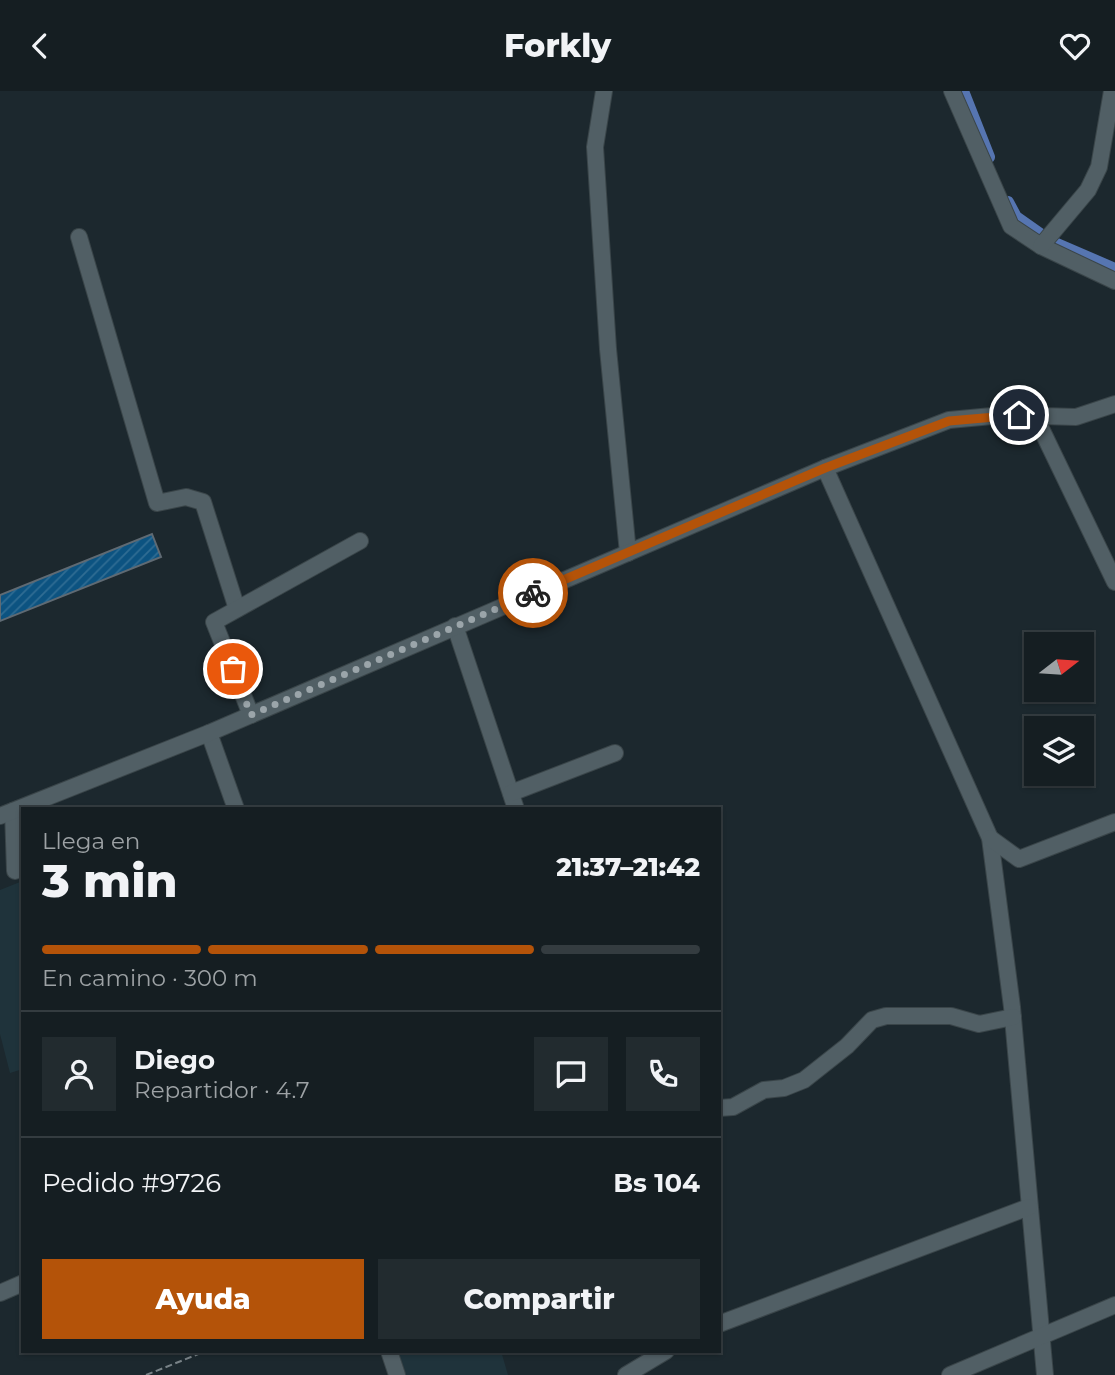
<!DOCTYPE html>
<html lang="es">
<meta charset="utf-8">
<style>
:root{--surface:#151e22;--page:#222b2f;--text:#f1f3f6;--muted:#9da2a5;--line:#343c40;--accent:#b45309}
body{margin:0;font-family:Montserrat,sans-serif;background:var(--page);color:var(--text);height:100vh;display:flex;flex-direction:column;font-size:26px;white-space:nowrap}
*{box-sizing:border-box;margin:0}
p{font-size:23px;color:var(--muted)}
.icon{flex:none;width:38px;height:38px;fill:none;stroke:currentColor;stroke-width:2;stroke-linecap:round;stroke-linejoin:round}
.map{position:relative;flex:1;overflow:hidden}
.panel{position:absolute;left:21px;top:716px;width:700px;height:546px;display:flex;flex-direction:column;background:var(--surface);border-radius:0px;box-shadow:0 2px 5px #0004,0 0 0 2px var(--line)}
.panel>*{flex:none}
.needle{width:46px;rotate:73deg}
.fabs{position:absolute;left:1024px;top:541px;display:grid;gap:14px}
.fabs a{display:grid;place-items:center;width:70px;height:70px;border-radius:0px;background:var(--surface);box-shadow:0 2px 5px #0004,0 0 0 2px var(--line);font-size:35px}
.pin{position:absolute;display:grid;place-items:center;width:60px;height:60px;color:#fff;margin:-30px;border:4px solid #fff;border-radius:50%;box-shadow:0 2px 7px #0007}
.courier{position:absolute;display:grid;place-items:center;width:70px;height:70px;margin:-35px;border:5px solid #b45309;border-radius:50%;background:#fff;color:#222;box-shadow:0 2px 9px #0007}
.headline em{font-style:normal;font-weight:800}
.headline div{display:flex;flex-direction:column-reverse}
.headline{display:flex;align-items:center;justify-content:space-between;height:119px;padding:0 21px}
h1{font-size:46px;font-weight:800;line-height:52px}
.bar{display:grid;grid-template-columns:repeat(4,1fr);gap:10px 7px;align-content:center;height:84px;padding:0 21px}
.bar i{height:9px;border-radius:5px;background:var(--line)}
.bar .selected{background:var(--accent)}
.bar p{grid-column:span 4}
.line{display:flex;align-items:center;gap:18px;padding:0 21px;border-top:2px solid var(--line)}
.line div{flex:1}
.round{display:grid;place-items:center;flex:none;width:74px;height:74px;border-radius:0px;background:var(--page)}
.primary-button{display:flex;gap:14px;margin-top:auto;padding:14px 21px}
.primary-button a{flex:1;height:80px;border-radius:0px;background:var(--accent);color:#fff;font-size:28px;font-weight:800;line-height:80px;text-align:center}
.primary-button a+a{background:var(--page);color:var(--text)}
header{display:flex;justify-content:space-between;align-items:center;height:91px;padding:0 21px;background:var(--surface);font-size:32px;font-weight:800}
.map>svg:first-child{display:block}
.built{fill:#1f333b}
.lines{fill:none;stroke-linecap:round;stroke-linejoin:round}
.canal{stroke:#5675b1;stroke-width:12}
.building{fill:url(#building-hatch);stroke:#5f6a73;stroke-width:2}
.minor-casing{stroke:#3a4549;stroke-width:18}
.path{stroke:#788287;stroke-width:2;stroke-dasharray:7 3.5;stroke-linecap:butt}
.minor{stroke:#515f65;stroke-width:16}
.done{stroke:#9ba5aa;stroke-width:7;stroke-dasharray:0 12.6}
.route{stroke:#b45309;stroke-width:9}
</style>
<header><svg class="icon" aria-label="back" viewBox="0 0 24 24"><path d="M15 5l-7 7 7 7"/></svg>Forkly<svg class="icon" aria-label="heart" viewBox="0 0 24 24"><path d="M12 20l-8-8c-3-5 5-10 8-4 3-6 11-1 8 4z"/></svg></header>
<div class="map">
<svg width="1115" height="1284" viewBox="0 0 1115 1284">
<defs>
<pattern id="building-hatch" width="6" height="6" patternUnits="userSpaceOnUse" patternTransform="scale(1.75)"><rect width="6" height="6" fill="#0c5381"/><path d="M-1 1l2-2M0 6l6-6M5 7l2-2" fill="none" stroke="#2f6c93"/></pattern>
</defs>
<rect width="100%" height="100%" fill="#1c282e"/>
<g class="built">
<path d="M20,791L23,805V978L10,982L0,943V799Z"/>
<path d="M408,1260H501L508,1284H405L398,1263Z"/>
</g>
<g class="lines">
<g class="canal">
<path d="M963,0L989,66"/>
<path d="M1008,111L1016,126L1050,150L1115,178"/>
</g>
</g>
<path class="building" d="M152,443L161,466L0,530V504Z"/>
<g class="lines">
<g class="minor-casing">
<g id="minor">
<path d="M604,0L595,56L608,258L628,462"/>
<path d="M952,0L1011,135L1041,155L1115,190"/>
<path d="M79,146L157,412L186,406L203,411L237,518"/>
<path d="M1041,155L1088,99L1099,76L1112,0"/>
<path d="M1034,323L1115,491"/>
<path d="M825,377L990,747L1012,916L1045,1284"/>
<path d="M455,535L516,718"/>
<path d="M251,624L214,531L360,450"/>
<path d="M209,642L236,718"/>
<path d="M511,702L615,662"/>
<path d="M13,720L15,780"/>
<path d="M0,725L209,642L825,377L949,329L1003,324L1076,326L1115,313"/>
<path d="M990,747L1019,768L1115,731"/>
<path d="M719,1017L733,1016L764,999L784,997L804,989L847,955L872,929L886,925H951L979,933L1013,926"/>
<path d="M0,1202L23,1192"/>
<path d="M719,1233L1029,1116"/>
<path d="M389,1260L397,1284"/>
<path d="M626,1284L666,1260"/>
<path d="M950,1284L1115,1214"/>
</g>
</g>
<path class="path" d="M146,1284L206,1260"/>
<use href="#minor" class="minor"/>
</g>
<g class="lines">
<path class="done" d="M233,578L251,624L533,502"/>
<path class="route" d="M533,502L825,377L949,330L1019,324"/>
</g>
</svg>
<div class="fabs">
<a><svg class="needle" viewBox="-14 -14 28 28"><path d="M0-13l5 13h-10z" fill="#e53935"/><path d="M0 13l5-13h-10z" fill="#9da2a5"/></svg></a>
<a><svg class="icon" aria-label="layers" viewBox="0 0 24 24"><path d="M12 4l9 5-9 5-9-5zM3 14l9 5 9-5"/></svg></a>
</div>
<div class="pin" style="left:233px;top:578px;background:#ea580c"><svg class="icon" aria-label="bag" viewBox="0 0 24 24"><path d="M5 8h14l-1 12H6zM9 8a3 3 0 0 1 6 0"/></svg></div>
<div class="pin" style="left:1019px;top:324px;background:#1f2937"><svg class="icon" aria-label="home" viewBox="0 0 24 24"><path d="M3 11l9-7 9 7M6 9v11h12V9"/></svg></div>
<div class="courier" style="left:533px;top:502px"><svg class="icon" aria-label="bike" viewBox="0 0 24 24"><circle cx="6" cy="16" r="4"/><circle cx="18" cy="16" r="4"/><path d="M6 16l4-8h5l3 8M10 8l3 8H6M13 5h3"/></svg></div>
<section class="panel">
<div class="headline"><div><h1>3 min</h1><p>Llega en</p></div><em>21:37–21:42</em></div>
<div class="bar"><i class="selected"></i><i class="selected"></i><i class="selected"></i><i></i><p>En camino · 300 m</p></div>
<div class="line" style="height:126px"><a class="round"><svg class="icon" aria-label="person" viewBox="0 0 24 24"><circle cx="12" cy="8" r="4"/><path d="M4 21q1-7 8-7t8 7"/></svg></a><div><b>Diego</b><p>Repartidor · 4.7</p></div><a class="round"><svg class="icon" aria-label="chat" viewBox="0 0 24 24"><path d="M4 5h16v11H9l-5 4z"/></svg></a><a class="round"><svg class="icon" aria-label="phone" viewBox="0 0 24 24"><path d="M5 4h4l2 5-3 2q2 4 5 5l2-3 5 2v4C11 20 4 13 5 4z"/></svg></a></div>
<div class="line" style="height:91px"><div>Pedido #9726</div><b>Bs 104</b></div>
<div class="primary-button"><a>Ayuda</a><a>Compartir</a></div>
</section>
</div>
